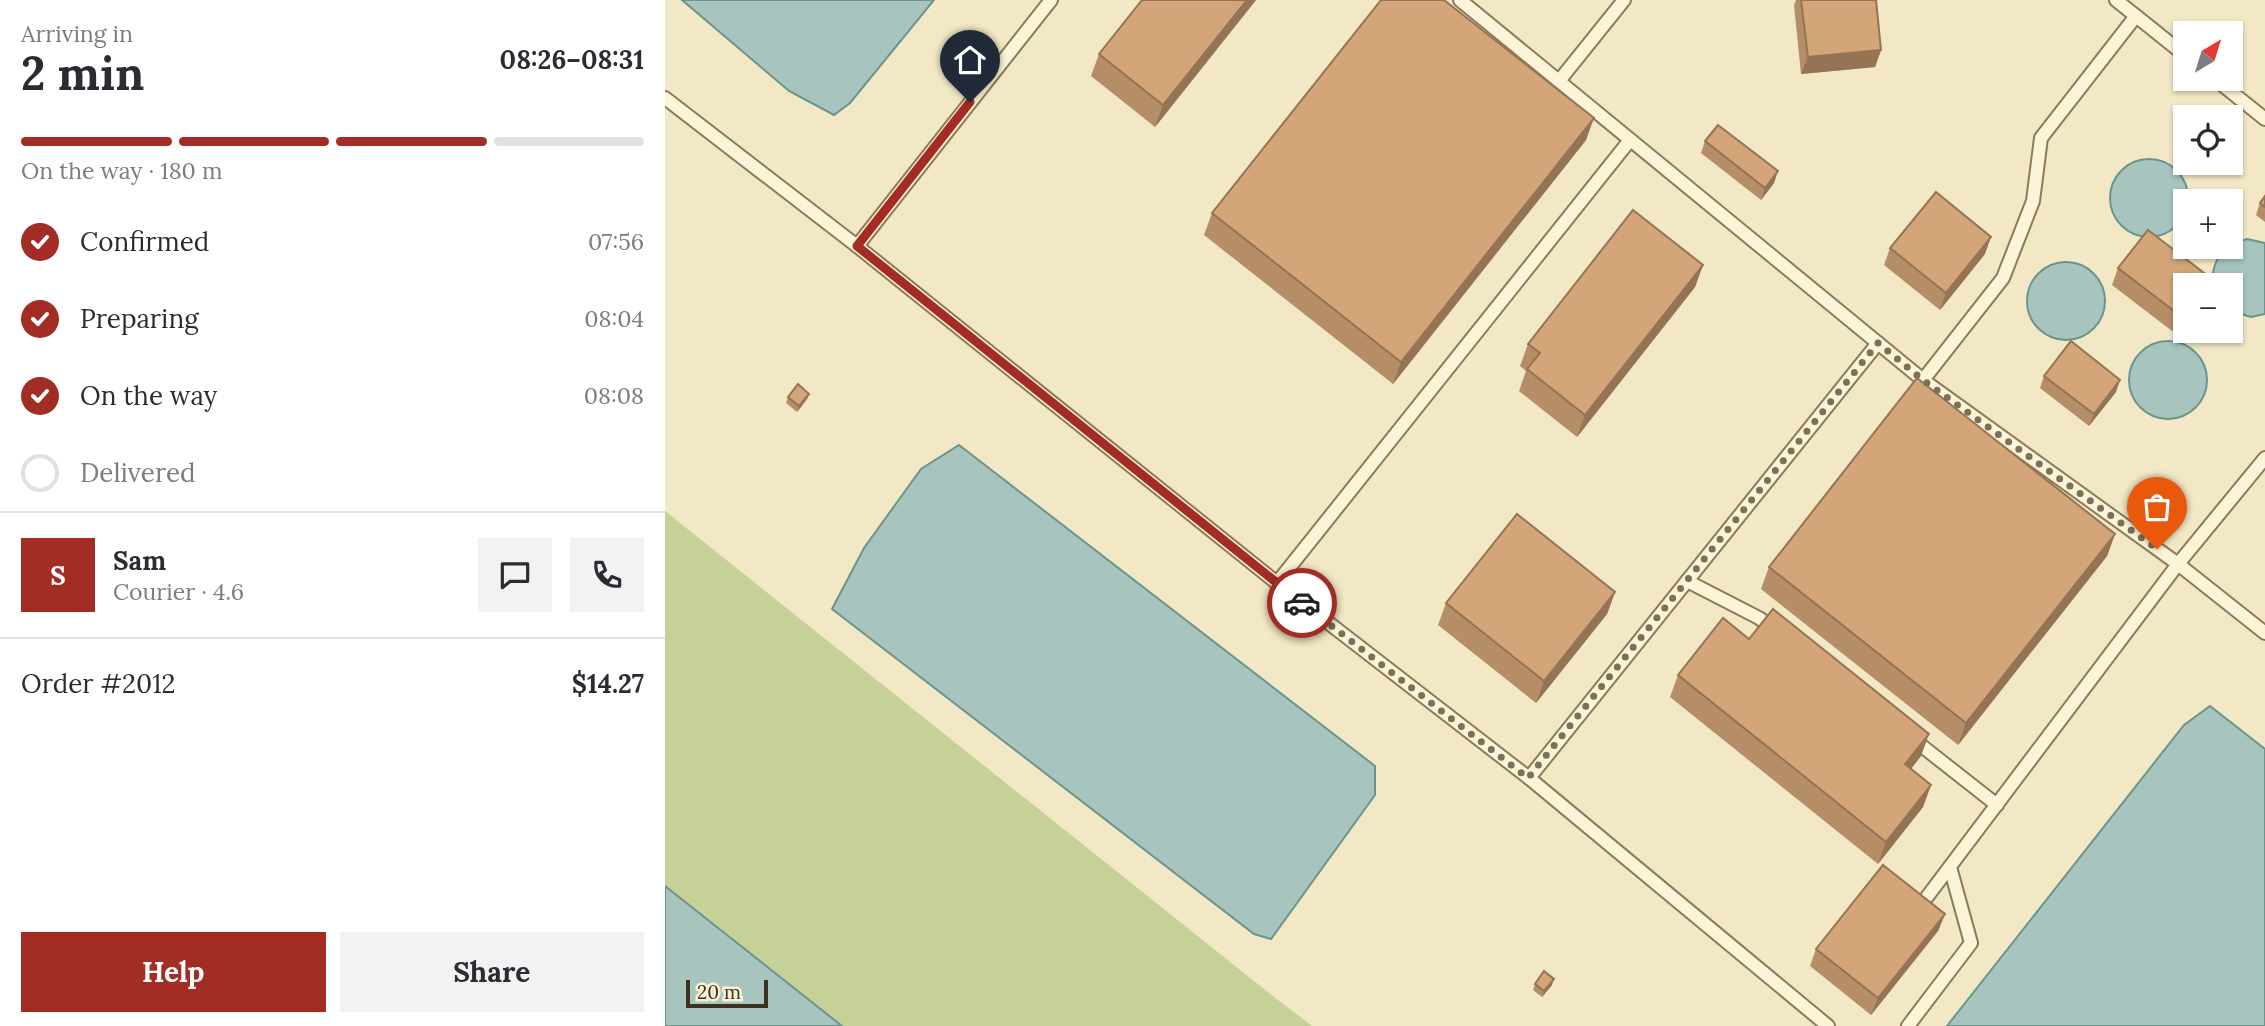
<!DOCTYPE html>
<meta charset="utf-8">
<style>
:root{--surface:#fff;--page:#f2f2f3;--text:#2b2b33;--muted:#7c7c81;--line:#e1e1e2;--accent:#a32d24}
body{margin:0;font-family:Lora,serif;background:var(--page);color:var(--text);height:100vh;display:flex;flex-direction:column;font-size:26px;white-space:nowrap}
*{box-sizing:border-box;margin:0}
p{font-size:23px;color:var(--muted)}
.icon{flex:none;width:38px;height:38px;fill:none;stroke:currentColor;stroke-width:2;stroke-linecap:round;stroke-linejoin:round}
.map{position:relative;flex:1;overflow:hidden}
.drawer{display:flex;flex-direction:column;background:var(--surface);width:665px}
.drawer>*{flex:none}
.needle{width:46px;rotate:38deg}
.controls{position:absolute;left:1508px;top:21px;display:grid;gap:14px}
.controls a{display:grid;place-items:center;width:70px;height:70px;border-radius:0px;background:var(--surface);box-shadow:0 2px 5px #0004;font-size:35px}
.scale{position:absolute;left:21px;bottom:18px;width:82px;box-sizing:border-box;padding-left:7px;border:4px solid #3d301e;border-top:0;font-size:19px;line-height:24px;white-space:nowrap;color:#3d301e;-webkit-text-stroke:5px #f8f1d5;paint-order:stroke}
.pin{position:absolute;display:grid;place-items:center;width:60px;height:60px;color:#fff;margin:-72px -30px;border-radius:50% 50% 50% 0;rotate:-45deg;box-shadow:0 0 7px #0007}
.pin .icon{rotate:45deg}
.courier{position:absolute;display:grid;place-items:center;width:70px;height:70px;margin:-35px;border:5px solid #a32d24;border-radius:50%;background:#fff;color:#222;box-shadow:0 2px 9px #0007}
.head em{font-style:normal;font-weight:700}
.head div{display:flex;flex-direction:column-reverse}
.head{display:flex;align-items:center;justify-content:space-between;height:119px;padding:0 21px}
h1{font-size:46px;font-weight:700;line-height:52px}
.bar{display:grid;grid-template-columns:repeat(4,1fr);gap:10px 7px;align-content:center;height:84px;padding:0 21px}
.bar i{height:9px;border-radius:5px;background:var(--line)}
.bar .selected{background:var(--accent)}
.bar p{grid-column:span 4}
.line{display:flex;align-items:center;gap:18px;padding:0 21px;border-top:2px solid var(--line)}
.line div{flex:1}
.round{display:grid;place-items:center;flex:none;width:74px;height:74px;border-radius:0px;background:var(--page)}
ol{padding:0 21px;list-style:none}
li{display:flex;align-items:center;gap:21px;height:77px}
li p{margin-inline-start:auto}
li .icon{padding:7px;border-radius:50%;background:var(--accent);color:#fff;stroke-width:4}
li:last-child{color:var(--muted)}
li i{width:38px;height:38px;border:4px solid var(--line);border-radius:50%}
.primary-button{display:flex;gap:14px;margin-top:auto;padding:14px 21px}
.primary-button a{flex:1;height:80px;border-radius:0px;background:var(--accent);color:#fff;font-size:28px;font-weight:700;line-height:80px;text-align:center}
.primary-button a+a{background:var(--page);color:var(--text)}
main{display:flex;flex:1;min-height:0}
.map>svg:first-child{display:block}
.green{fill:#c6d197}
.water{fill:#a7c5be;stroke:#6c948d;stroke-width:2}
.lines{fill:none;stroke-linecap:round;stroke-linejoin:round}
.lane-casing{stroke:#8e7a59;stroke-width:16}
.lane{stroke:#fbf4d9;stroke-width:12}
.wall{fill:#b58e67}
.shaded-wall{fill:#947454}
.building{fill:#d3a578;stroke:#947454;stroke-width:2}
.done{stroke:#7c7058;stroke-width:7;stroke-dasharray:0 12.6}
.route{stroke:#a32d24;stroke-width:9}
</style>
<main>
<section class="drawer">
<div class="head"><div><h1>2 min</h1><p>Arriving in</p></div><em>08:26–08:31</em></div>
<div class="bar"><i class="selected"></i><i class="selected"></i><i class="selected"></i><i></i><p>On the way · 180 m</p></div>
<ol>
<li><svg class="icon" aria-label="check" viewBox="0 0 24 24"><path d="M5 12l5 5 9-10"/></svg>Confirmed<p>07:56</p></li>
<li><svg class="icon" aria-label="check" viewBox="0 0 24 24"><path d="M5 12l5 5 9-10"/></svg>Preparing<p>08:04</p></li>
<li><svg class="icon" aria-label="check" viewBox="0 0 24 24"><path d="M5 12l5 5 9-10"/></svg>On the way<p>08:08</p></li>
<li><i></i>Delivered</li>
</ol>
<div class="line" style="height:126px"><b class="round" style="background:var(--accent);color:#fff">S</b><div><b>Sam</b><p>Courier · 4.6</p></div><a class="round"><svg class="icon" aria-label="chat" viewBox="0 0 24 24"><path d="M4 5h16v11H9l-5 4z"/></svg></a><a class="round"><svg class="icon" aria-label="phone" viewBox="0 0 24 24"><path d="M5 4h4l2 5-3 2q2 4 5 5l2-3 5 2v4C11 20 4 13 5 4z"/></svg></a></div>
<div class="line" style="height:91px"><div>Order #2012</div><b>$14.27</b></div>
<div class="primary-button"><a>Help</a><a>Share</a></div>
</section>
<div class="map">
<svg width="1600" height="1026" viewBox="0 0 1600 1026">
<rect width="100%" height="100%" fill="#f2e8c5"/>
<path class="green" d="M0,511L604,993L647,1026H177L0,886Z"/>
<g class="water">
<path d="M17,0H269L185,103L169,115L124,91Z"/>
<circle cx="1484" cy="198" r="39"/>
<path d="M1582,239L1600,243V314L1586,317L1566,311V285H1548C1545,260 1560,245 1582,239Z"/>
<circle cx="1401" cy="301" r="39"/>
<circle cx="1503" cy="380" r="39"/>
<path d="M294,445L710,766V795L606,939L589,934L167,609L199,548L256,469Z"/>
<path d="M1545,706L1600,749V1026H1282L1519,725Z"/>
<path d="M0,886L177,1026H0Z"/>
</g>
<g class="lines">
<g class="lane-casing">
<g id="lane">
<path d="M795,0L1258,380L1513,564L1600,633"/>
<path d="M1451,0L1521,56"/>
<path d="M1550,79L1600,119"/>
<path d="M894,81L959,0"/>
<path d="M0,98L192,246L612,583L864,778L1163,1026"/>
<path d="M192,246L386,0"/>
<path d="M1258,380L1338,278L1368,201L1376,138L1471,16"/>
<path d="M1022,581L1094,618L1110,630"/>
<path d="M612,583L965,140"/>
<path d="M1248,739L1332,805"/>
<path d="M864,778L1213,343"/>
<path d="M1262,897L1513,564L1600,458"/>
<path d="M1243,1026L1306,943L1285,867"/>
</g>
</g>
<use href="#lane" class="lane"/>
</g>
<g class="wall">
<path d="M591,0L490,127L426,76L434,54Z"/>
<path d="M1131,0H1211L1216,50L1210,67L1136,74L1129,5Z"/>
<path d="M921,140L728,384L539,235L547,213Z"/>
<path d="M1040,141L1109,183L1096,200L1036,153Z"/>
<path d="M1600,196V222L1591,215L1595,203Z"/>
<path d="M1225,248L1320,254L1275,310L1219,265Z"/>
<path d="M1038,265L1030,287L912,437L854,391L861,371L855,366L863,344Z"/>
<path d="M1453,268L1543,276L1539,285H1521V314L1507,331L1447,285Z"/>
<path d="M1379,376L1451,392L1424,426L1375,388Z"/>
<path d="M144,394L142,399L132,412L121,403L123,397Z"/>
<path d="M1450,534L1442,556L1293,745L1096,589L1104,567Z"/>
<path d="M950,592L942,614L871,703L773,625L781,603Z"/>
<path d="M1084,639L1256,756L1246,769L1266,785L1258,807L1213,864L1005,697L1013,675Z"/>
<path d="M1280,914L1273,931L1206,1015L1145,966L1151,949Z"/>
<path d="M870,984L887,985L877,997L868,990Z"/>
</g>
<g class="shaded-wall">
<path d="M582,0H591L490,127L498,105Z"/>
<path d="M1216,50L1210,67L1136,74L1143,57Z"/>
<path d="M929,118L921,140L728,384L736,362Z"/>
<path d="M1113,171L1109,183L1096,200L1100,188Z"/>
<path d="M1326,237L1320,254L1275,310L1281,293Z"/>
<path d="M1038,265L1030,287L912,437L920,415Z"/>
<path d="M1521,304V314L1507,331L1513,314Z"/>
<path d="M1455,380L1451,392L1424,426L1429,414Z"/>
<path d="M144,394L142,399L132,412L134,406Z"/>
<path d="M1450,534L1442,556L1293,745L1301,723Z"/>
<path d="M950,592L942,614L871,703L879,681Z"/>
<path d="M1264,734L1256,756L1232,786L1240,764Z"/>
<path d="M1266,785L1258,807L1213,864L1221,842Z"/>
<path d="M1280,914L1273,931L1206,1015L1213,998Z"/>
<path d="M889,979L887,985L877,997L879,991Z"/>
</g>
<g class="building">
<path d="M477,0H582L498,105L434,54Z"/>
<path d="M716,0H779L929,118L736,362L547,213Z"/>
<path d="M1136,0H1211L1216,50L1143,57Z"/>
<path d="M1053,125L1113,171L1100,188L1040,141Z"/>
<path d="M1271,192L1326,237L1281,293L1225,248Z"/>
<path d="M1600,196V207L1595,203Z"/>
<path d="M968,210L1038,265L920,415L862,369L875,353L863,344Z"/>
<path d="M1483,230L1543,276L1536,285H1521V304L1513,314L1453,268Z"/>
<path d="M1406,341L1455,380L1429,414L1379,376Z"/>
<path d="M1252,378L1450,534L1301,723L1104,567Z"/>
<path d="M133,384L144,394L134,406L123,397Z"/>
<path d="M852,514L950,592L879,681L781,603Z"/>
<path d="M1108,609L1264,734L1240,764L1266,785L1221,842L1013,675L1058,618L1084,639Z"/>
<path d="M1218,865L1280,914L1213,998L1151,949Z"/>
<path d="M879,971L889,979L879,991L870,984Z"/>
</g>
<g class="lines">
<path class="done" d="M637,603L863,778L1213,343L1258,380L1492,549"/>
<path class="route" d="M305,102L192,246L637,603"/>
</g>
</svg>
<div class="controls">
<a><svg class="needle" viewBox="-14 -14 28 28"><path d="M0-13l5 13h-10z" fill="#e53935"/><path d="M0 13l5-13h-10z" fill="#7c7c81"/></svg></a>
<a><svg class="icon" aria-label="locate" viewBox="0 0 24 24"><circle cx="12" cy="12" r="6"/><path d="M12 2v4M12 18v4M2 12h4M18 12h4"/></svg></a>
<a>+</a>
<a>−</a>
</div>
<div class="scale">20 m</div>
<div class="pin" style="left:1492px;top:549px;background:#ea580c"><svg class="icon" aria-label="bag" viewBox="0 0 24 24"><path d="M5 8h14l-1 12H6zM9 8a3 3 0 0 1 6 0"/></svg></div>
<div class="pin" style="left:305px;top:102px;background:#1f2937"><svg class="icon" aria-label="home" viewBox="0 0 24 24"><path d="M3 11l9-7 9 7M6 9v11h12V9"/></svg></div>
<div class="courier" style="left:637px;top:603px"><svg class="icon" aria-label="car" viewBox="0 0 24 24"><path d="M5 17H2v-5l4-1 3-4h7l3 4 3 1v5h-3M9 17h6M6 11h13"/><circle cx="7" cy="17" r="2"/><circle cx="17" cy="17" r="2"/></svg></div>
</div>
</main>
